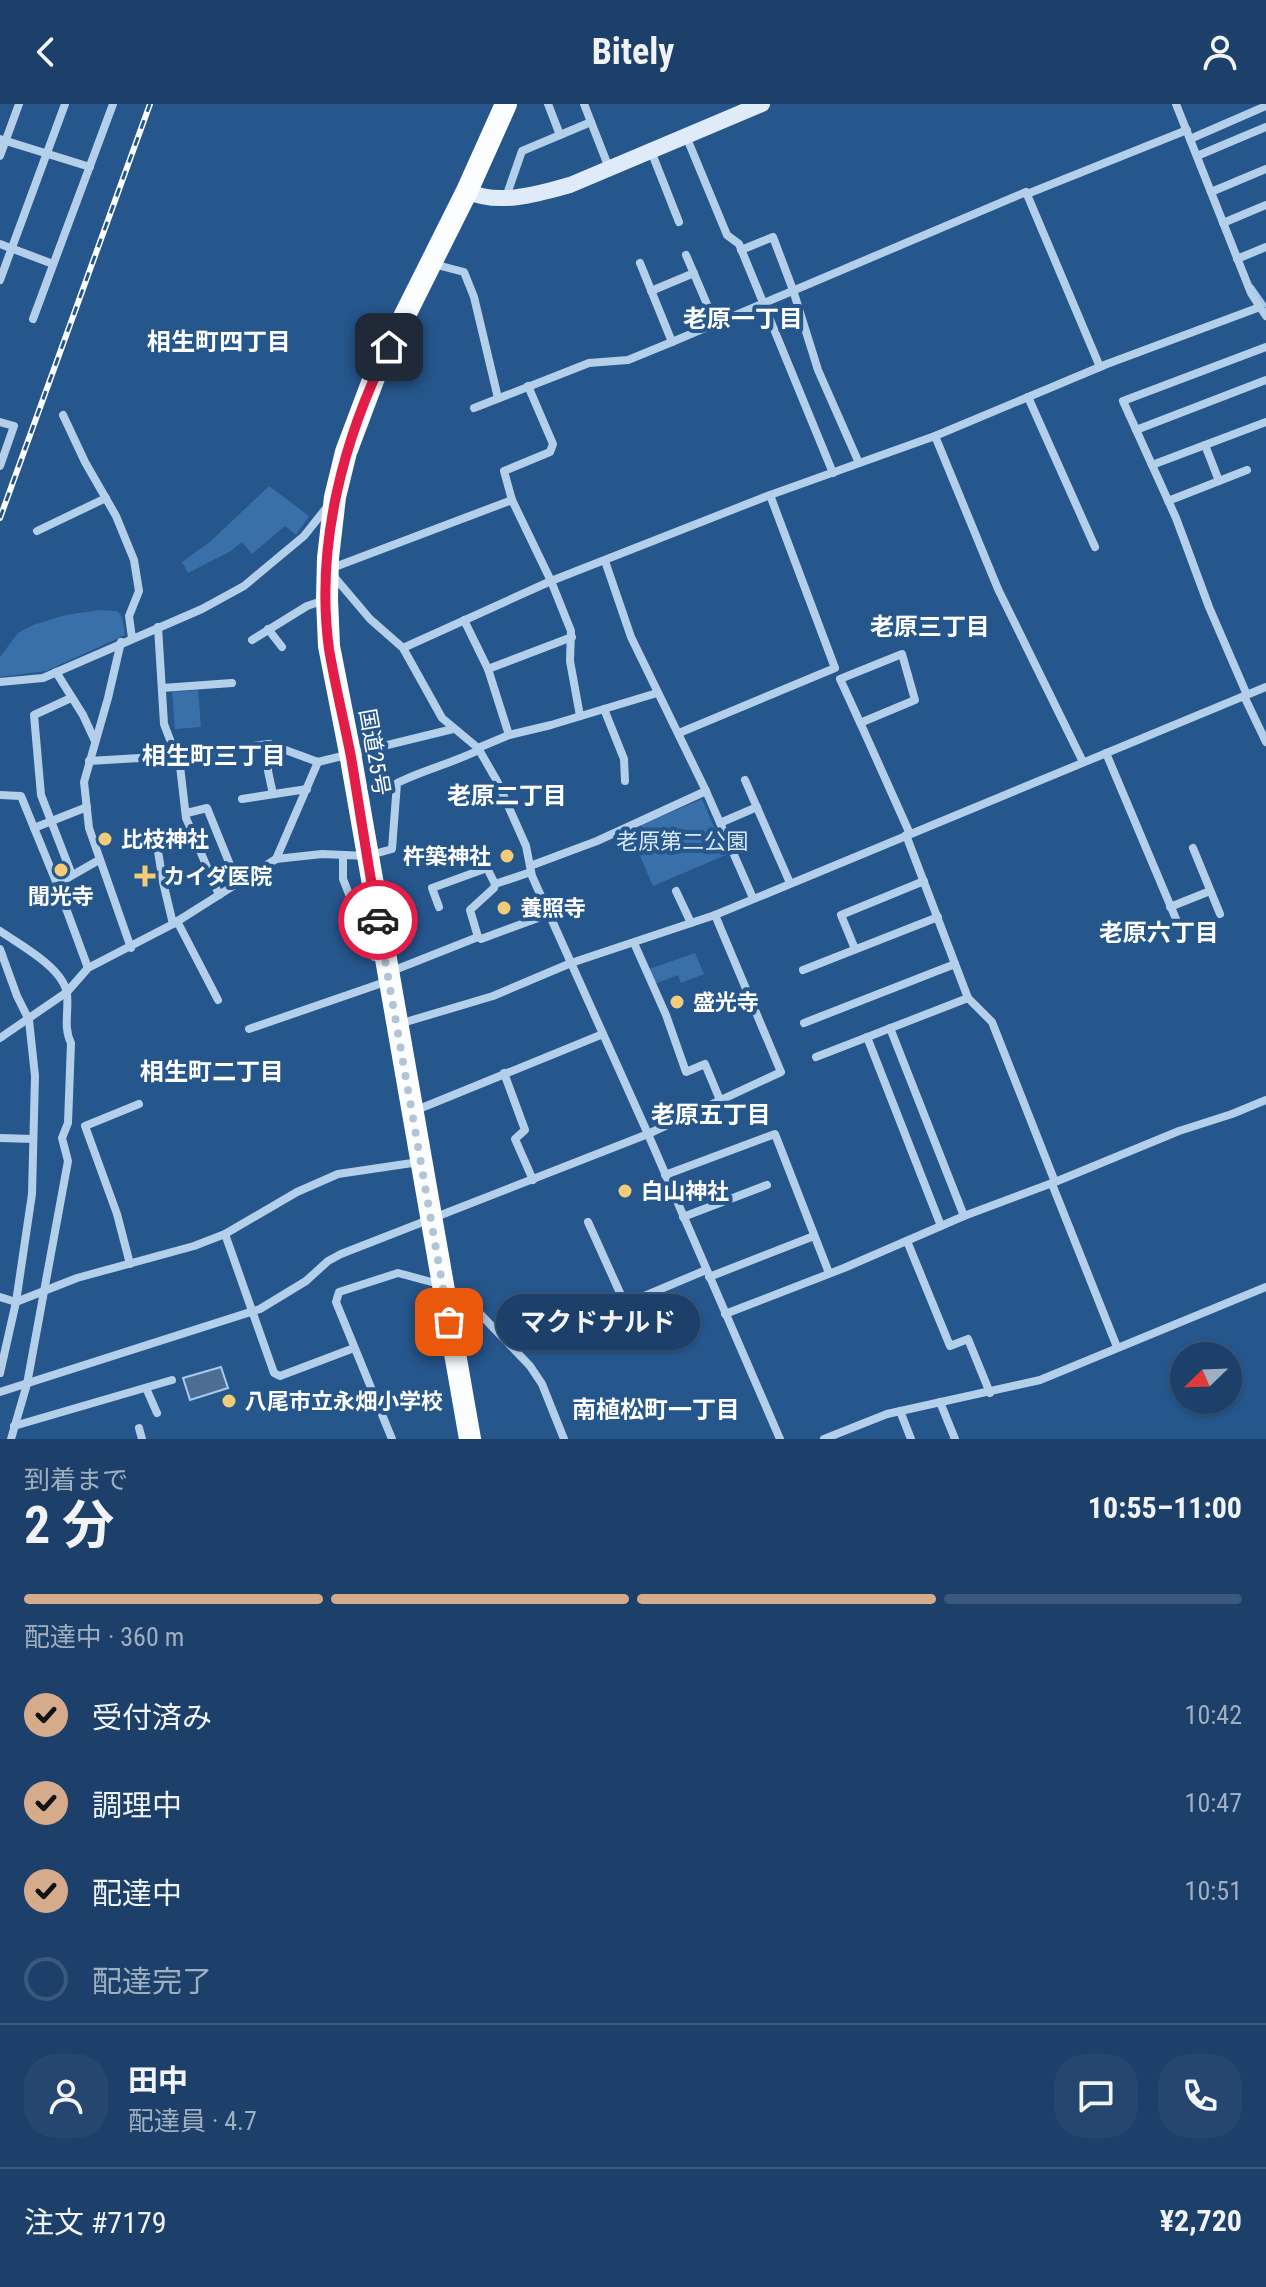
<!DOCTYPE html>
<html lang="ja">
<meta charset="utf-8">
<style>
:root{--surface:#1c4069;--page:#25476f;--text:#f1f3f6;--muted:#a0afc0;--line:#3a597d;--accent:#d6ab8b}
body{margin:0;font-family:"Roboto Condensed","Noto Sans JP",sans-serif;background:var(--page);color:var(--text);height:100vh;display:flex;flex-direction:column;font-size:30px;white-space:nowrap}
*{box-sizing:border-box;margin:0}
p{font-size:26px;color:var(--muted)}
.icon{flex:none;width:44px;height:44px;fill:none;stroke:currentColor;stroke-width:2;stroke-linecap:round;stroke-linejoin:round}
.map{position:relative;height:1335px;overflow:hidden}
.panel{display:flex;flex-direction:column;background:var(--surface);flex:1}
.panel>*{flex:none}
.needle{width:52px;rotate:247deg}
.fabs{position:absolute;left:1170px;top:1238px;display:grid;gap:16px}
.fabs a{display:grid;place-items:center;width:72px;height:72px;border-radius:50%;background:var(--surface);box-shadow:0 2px 6px #0004,0 0 0 2px var(--line);font-size:40px}
.pin{position:absolute;display:grid;place-items:center;width:68px;height:68px;color:#fff;margin:-34px;border-radius:16px;box-shadow:0 4px 12px #0006}
.courier{position:absolute;display:grid;place-items:center;width:80px;height:80px;margin:-40px;border:6px solid #e11d48;border-radius:50%;background:#fff;color:#222;box-shadow:0 2px 10px #0007}
.bubble{position:absolute;height:56px;border-radius:28px;background:var(--surface);box-shadow:0 2px 6px #0004,0 0 0 2px var(--line);font-size:26px;font-weight:700;line-height:56px;text-align:center}
.head em{font-style:normal;font-weight:700}
.head div{display:flex;flex-direction:column-reverse}
.head{display:flex;align-items:center;justify-content:space-between;height:136px;padding:0 24px}
h1{font-size:52px;font-weight:700;line-height:60px}
.bar{display:grid;grid-template-columns:repeat(4,1fr);gap:12px 8px;align-content:center;height:96px;padding:0 24px}
.bar i{height:10px;border-radius:6px;background:var(--line)}
.bar .active{background:var(--accent)}
.bar p{grid-column:span 4}
.line{display:flex;align-items:center;gap:20px;padding:0 24px;border-top:2px solid var(--line)}
.line div{flex:1}
.round{display:grid;place-items:center;flex:none;width:84px;height:84px;border-radius:32px;background:var(--page)}
ol{padding:0 24px;list-style:none}
li{display:flex;align-items:center;gap:24px;height:88px}
li p{margin-inline-start:auto}
li .icon{padding:8px;border-radius:50%;background:var(--accent);color:#111;stroke-width:4}
li:last-child{color:var(--muted)}
li i{width:44px;height:44px;border:4px solid var(--line);border-radius:50%}
header{display:flex;justify-content:space-between;align-items:center;height:104px;padding:0 24px;background:var(--surface);font-size:36px;font-weight:700}
.map>svg:first-child{display:block}
.green{fill:#3a70a9}
.water{fill:#4c6e94;stroke:#a8caeb;stroke-width:2}
.lines{fill:none;stroke-linecap:round;stroke-linejoin:round}
.stream{stroke:#a8caeb;stroke-width:3}
.minor{stroke:#b4cfea;stroke-width:8}
.secondary{stroke:#dfebf9;stroke-width:16}
.trunk{stroke:#fcfdfe;stroke-width:22}
.rail-casing{stroke:#fff;stroke-width:6}
.rail{stroke:#25568c;stroke-width:3;stroke-dasharray:9;stroke-linecap:butt}
.done{stroke:#b3c4d7;stroke-width:8;stroke-dasharray:0 14.4}
.route{stroke:#e11d48;stroke-width:10}
.poi-dot{fill:#f4cc79;stroke:#25568c;stroke-width:3}
.labels{text-anchor:middle;stroke-width:8;stroke-linejoin:round;paint-order:stroke}
.street-label{font-size:22px;fill:#fff;stroke:#25568c}
.poi-label{font-size:22px;font-weight:bold;fill:#fff;stroke:#25568c;text-anchor:start}
.park-label{font-size:22px;fill:#d9e8f8;stroke:#25568c}
.neighbourhood-label{font-size:24px;font-weight:bold;fill:#fff;stroke:#25568c}
</style>
<header><svg class="icon" aria-label="back" viewBox="0 0 24 24"><path d="M15 5l-7 7 7 7"/></svg>Bitely<svg class="icon" aria-label="person" viewBox="0 0 24 24"><circle cx="12" cy="8" r="4"/><path d="M4 21q1-7 8-7t8 7"/></svg></header>
<div class="map">
<svg width="1266" height="1335" viewBox="0 0 1266 1335">
<rect width="100%" height="100%" fill="#25568c"/>
<g class="green">
<path d="M269,382L309,412L296,431L285,422L252,450L242,438L231,447L188,469L182,458L211,437Z"/>
<path d="M99,506L117,507L122,513L125,531L46,567L0,573V553L18,529L33,521L66,511Z"/>
<path d="M198,586L201,623L175,625L172,588Z"/>
<path d="M702,695L726,751L653,782L640,752L652,746L641,721Z"/>
<path d="M695,849L704,870L681,879L678,871L655,880L649,865Z"/>
</g>
<path class="water" d="M221,1263L228,1284L190,1296L183,1274Z"/>
<g class="lines">
<path class="stream" d="M1252,182L1266,202"/>
<g class="minor">
<path d="M548,0L560,31"/>
<path d="M584,0L609,64"/>
<path d="M1176,0L1251,189L1266,212"/>
<path d="M686,32L727,131L739,140L833,369"/>
<path d="M0,35L90,63"/>
<path d="M1190,35L1266,2"/>
<path d="M651,47L679,118"/>
<path d="M0,52L19,0"/>
<path d="M1197,52L1266,23"/>
<path d="M1211,88L1266,65"/>
<path d="M1027,90L1187,26"/>
<path d="M506,93L522,47L591,18"/>
<path d="M1223,119L1266,101"/>
<path d="M0,140L53,160"/>
<path d="M741,146L773,133L793,186L818,266L859,359"/>
<path d="M686,151L715,219"/>
<path d="M1237,155L1266,143"/>
<path d="M640,159L672,238L1026,88L1100,263"/>
<path d="M433,160L464,168L474,193L498,294"/>
<path d="M0,176L65,0"/>
<path d="M651,187L694,169"/>
<path d="M33,215L113,0"/>
<path d="M528,282L553,340L550,348L504,367L512,396L551,477L571,527L570,557L580,612"/>
<path d="M1028,293L1095,443"/>
<path d="M474,304L589,259L628,256L672,238"/>
<path d="M63,311L85,358L116,412L134,456L139,487L129,512L132,534"/>
<path d="M0,318L14,322L0,362"/>
<path d="M1136,326L1266,276"/>
<path d="M935,332L998,485L1083,658"/>
<path d="M1205,341L1219,377"/>
<path d="M1152,361L1266,318"/>
<path d="M1168,397L1247,366"/>
<path d="M37,427L106,394"/>
<path d="M605,457L631,533L706,687L753,794"/>
<path d="M332,464L512,396"/>
<path d="M331,469L370,515L403,544L442,614L478,644L497,677L526,742L532,772L648,1030L780,1335"/>
<path d="M464,516L488,565L509,631"/>
<path d="M158,523L164,620L180,662L186,714L219,791"/>
<path d="M268,525L282,543"/>
<path d="M252,536L307,502L325,496"/>
<path d="M121,538L108,594L84,678L89,724L131,844"/>
<path d="M403,544L551,477L770,391L935,332L1107,260L1260,203"/>
<path d="M488,565L572,533"/>
<path d="M56,568L83,611L95,637"/>
<path d="M0,578L43,574L202,505L244,482L304,432L327,403"/>
<path d="M162,584L232,579"/>
<path d="M1247,591L1209,503L1176,414L1123,297L1266,243"/>
<path d="M1244,592L1266,638"/>
<path d="M71,594L34,611L41,691L72,771"/>
<path d="M604,605L624,655L625,677"/>
<path d="M860,619L915,596L902,550L840,575C848,592 855,608 863,625L910,730"/>
<path d="M679,629L835,564L770,391"/>
<path d="M269,640L268,667L273,690"/>
<path d="M478,644L509,631L551,621L657,589"/>
<path d="M1106,649L1176,815"/>
<path d="M89,657L174,652L269,640L318,658L453,625"/>
<path d="M745,676L790,779"/>
<path d="M0,691L21,692L57,780"/>
<path d="M242,695L307,685"/>
<path d="M187,709L207,704L237,778"/>
<path d="M720,719L757,703"/>
<path d="M34,724L87,703"/>
<path d="M906,731L968,894L992,918L1055,1078"/>
<path d="M156,735L163,778L173,820"/>
<path d="M1193,744L1220,810"/>
<path d="M343,751V775L374,853L384,854"/>
<path d="M276,755L318,658"/>
<path d="M530,762L597,737L706,687"/>
<path d="M495,780L531,768"/>
<path d="M676,787L691,819"/>
<path d="M1170,803L1210,787"/>
<path d="M177,817L218,896"/>
<path d="M0,827C20,841 64,864 67,890C69,907 63,923 71,939L68,1019L62,1034L68,1057L27,1280L11,1335"/>
<path d="M478,833L481,835L549,810"/>
<path d="M634,839L666,911L686,968L705,960L720,996"/>
<path d="M0,845L17,892L29,916L35,972L32,1090L16,1198L0,1269"/>
<path d="M855,845L841,811L924,777"/>
<path d="M88,864L57,780L99,756"/>
<path d="M803,866L938,813"/>
<path d="M392,867L478,833L470,806L494,784L495,780L487,764L432,784L439,803"/>
<path d="M804,919L955,860"/>
<path d="M399,920L493,892L571,859L715,811L1266,583"/>
<path d="M890,924L964,1112"/>
<path d="M249,925L388,877"/>
<path d="M867,933L941,1122"/>
<path d="M0,934L67,888L88,864L173,820L276,755L322,750L367,752L392,745L397,679C424,666 452,659 479,646"/>
<path d="M816,953L968,894"/>
<path d="M504,969L525,1026L515,1035L533,1076"/>
<path d="M414,1007L603,930"/>
<path d="M0,1034L33,1035"/>
<path d="M665,1071L775,1030L829,1169"/>
<path d="M1052,1080L1117,1243"/>
<path d="M683,1113L767,1081"/>
<path d="M588,1118L625,1200"/>
<path d="M225,1130L274,1269L280,1272L354,1244"/>
<path d="M907,1137L950,1242L968,1235L990,1289"/>
<path d="M130,1160L117,1110L85,1022L139,1000"/>
<path d="M709,1173L814,1132"/>
<path d="M447,1189H460L530,1262L542,1280L564,1335"/>
<path d="M0,1193L16,1198L77,1174L194,1142L225,1130L297,1088L338,1070L419,1058"/>
<path d="M725,1210L844,1164L964,1112L1055,1078L1179,1027L1232,1010L1266,996"/>
<path d="M599,1211L706,1166"/>
<path d="M146,1284L157,1309"/>
<path d="M0,1288L260,1205L306,1177L328,1157L341,1150L648,1030L781,968L715,811"/>
<path d="M940,1298L955,1335"/>
<path d="M900,1307L911,1335"/>
<path d="M14,1322L172,1276"/>
<path d="M139,1324L142,1335"/>
<path d="M392,1335L336,1198L339,1188L398,1169L439,1180"/>
<path d="M824,1335L887,1310L1040,1276L1266,1183"/>
</g>
<path class="secondary" d="M467,87C498,102 538,90 570,81L762,0"/>
<path class="trunk" d="M470,1335L350,649L329,542L327,495L328,454L335,393L346,348L375,271L467,87L506,0"/>
<g class="rail-casing">
<path id="rail" d="M0,414L150,0"/>
</g>
<use href="#rail" class="rail"/>
</g>
<g class="lines">
<path class="done" d="M378,816L449,1218"/>
<path class="route" d="M378,816C368,762 360,707 351,653C344,617 335,581 329,545C315,442 343,335 389,243"/>
</g>
<g class="poi-dot">
<circle cx="105" cy="735" r="8"/>
<circle cx="507" cy="752" r="8"/>
<circle cx="61" cy="766" r="8"/>
<path d="M141 760h8v8h8v8h-8v8h-8v-8h-8v-8h8z"/>
<circle cx="504" cy="804" r="8"/>
<circle cx="677" cy="898" r="8"/>
<circle cx="625" cy="1087" r="8"/>
<circle cx="229" cy="1297" r="8"/>
</g>
<g class="labels">
<g class="street-label">
<text transform="translate(375 648) rotate(80)" y="8">国道25号</text>
</g>
<g class="poi-label">
<text x="121" y="743">比枝神社</text>
<text x="491" y="760" text-anchor="end">杵築神社</text>
<text x="163" y="780">カイダ医院</text>
<text x="61" y="800" text-anchor="middle">聞光寺</text>
<text x="520" y="812">養照寺</text>
<text x="693" y="906">盛光寺</text>
<text x="641" y="1095">白山神社</text>
<text x="245" y="1305">八尾市立永畑小学校</text>
</g>
<g class="park-label">
<text x="682" y="745">老原第二公園</text>
</g>
<g class="neighbourhood-label">
<text x="743" y="223">老原一丁目</text>
<text x="219" y="246">相生町四丁目</text>
<text x="930" y="531">老原三丁目</text>
<text x="214" y="660">相生町三丁目</text>
<text x="507" y="700">老原二丁目</text>
<text x="1159" y="837">老原六丁目</text>
<text x="212" y="976">相生町二丁目</text>
<text x="711" y="1019">老原五丁目</text>
<text x="656" y="1314">南植松町一丁目</text>
</g>
</g>
</svg>
<div class="fabs">
<a><svg class="needle" viewBox="-14 -14 28 28"><path d="M0-13l5 13h-10z" fill="#e53935"/><path d="M0 13l5-13h-10z" fill="#a0afc0"/></svg></a>
</div>
<div class="pin" style="left:449px;top:1218px;background:#ea580c"><svg class="icon" aria-label="bag" viewBox="0 0 24 24"><path d="M5 8h14l-1 12H6zM9 8a3 3 0 0 1 6 0"/></svg></div>
<div class="pin" style="left:389px;top:243px;background:#1f2937"><svg class="icon" aria-label="home" viewBox="0 0 24 24"><path d="M3 11l9-7 9 7M6 9v11h12V9"/></svg></div>
<div class="courier" style="left:378px;top:816px"><svg class="icon" aria-label="car" viewBox="0 0 24 24"><path d="M5 17H2v-5l4-1 3-4h7l3 4 3 1v5h-3M9 17h6M6 11h13"/><circle cx="7" cy="17" r="2"/><circle cx="17" cy="17" r="2"/></svg></div>
<div class="bubble" style="left:496px;top:1190px;width:204px">マクドナルド</div>
</div>
<section class="panel">
<div class="head"><div><h1>2 分</h1><p>到着まで</p></div><em>10:55–11:00</em></div>
<div class="bar"><i class="active"></i><i class="active"></i><i class="active"></i><i></i><p>配達中 · 360 m</p></div>
<ol>
<li><svg class="icon" aria-label="check" viewBox="0 0 24 24"><path d="M5 12l5 5 9-10"/></svg>受付済み<p>10:42</p></li>
<li><svg class="icon" aria-label="check" viewBox="0 0 24 24"><path d="M5 12l5 5 9-10"/></svg>調理中<p>10:47</p></li>
<li><svg class="icon" aria-label="check" viewBox="0 0 24 24"><path d="M5 12l5 5 9-10"/></svg>配達中<p>10:51</p></li>
<li><i></i>配達完了</li>
</ol>
<div class="line" style="height:144px"><a class="round"><svg class="icon" aria-label="person" viewBox="0 0 24 24"><circle cx="12" cy="8" r="4"/><path d="M4 21q1-7 8-7t8 7"/></svg></a><div><b>田中</b><p>配達員 · 4.7</p></div><a class="round"><svg class="icon" aria-label="chat" viewBox="0 0 24 24"><path d="M4 5h16v11H9l-5 4z"/></svg></a><a class="round"><svg class="icon" aria-label="phone" viewBox="0 0 24 24"><path d="M5 4h4l2 5-3 2q2 4 5 5l2-3 5 2v4C11 20 4 13 5 4z"/></svg></a></div>
<div class="line" style="height:104px"><div>注文 #7179</div><b>¥2,720</b></div>
</section>
